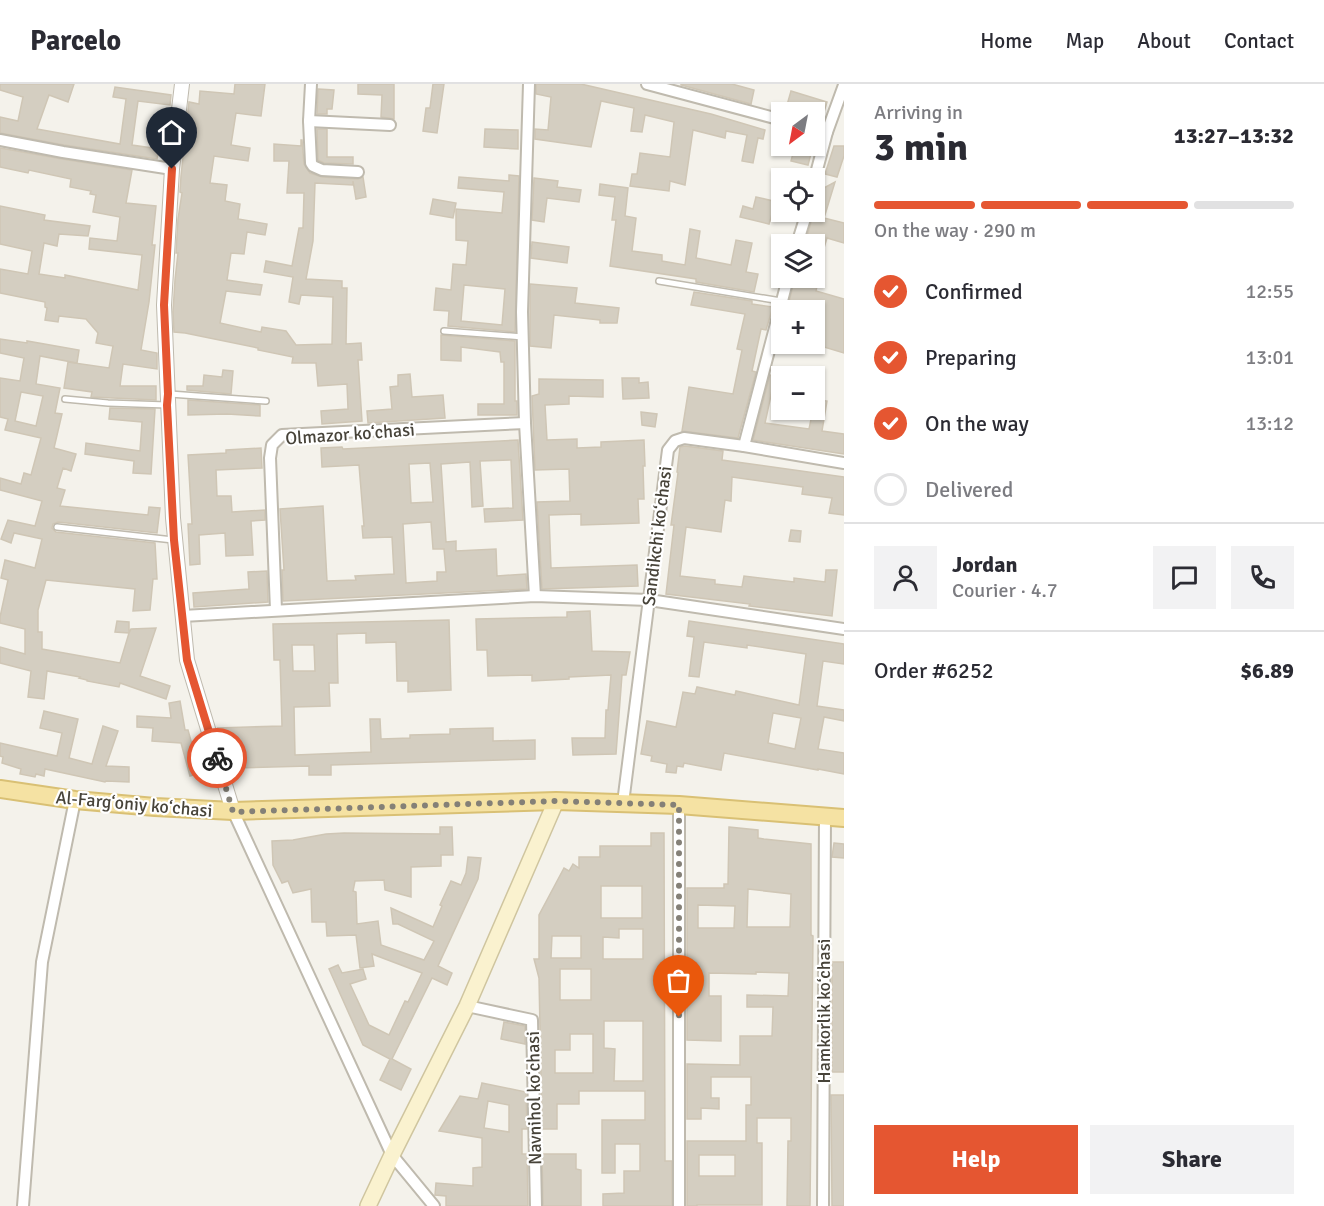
<!DOCTYPE html>
<meta charset="utf-8">
<style>
:root{--surface:#fff;--page:#f2f2f3;--text:#2b2b33;--muted:#7c7c81;--line:#e1e1e2;--accent:#e55631}
body{margin:0;font-family:Signika,sans-serif;background:var(--page);color:var(--text);height:100vh;display:flex;flex-direction:column;font-size:22px;white-space:nowrap}
*{box-sizing:border-box;margin:0}
p{font-size:20px;color:var(--muted)}
.icon{flex:none;width:33px;height:33px;fill:none;stroke:currentColor;stroke-width:2;stroke-linecap:round;stroke-linejoin:round}
.map{position:relative;flex:1;overflow:hidden}
.drawer{display:flex;flex-direction:column;background:var(--surface);width:480px}
.drawer>*{flex:none}
.needle{width:39px;rotate:212deg}
.tools{position:absolute;left:771px;top:18px;display:grid;gap:12px}
.tools a{display:grid;place-items:center;width:54px;height:54px;border-radius:0px;background:var(--surface);box-shadow:0 2px 4px #0004;font-size:30px}
.pin{position:absolute;display:grid;place-items:center;width:51px;height:51px;color:#fff;margin:-62px -26px;border-radius:50% 50% 50% 0;rotate:-45deg;box-shadow:0 0 6px #0007}
.pin .icon{rotate:45deg}
.courier{position:absolute;display:grid;place-items:center;width:60px;height:60px;margin:-30px;border:4px solid #e55631;border-radius:50%;background:#fff;color:#222;box-shadow:0 2px 8px #0007}
.headline em{font-style:normal;font-weight:800}
.headline div{display:flex;flex-direction:column-reverse}
.headline{display:flex;align-items:center;justify-content:space-between;height:102px;padding:0 30px}
h1{font-size:39px;font-weight:800;line-height:45px}
.bar{display:grid;grid-template-columns:repeat(4,1fr);gap:9px 6px;align-content:center;height:72px;padding:0 30px}
.bar i{height:8px;border-radius:4px;background:var(--line)}
.bar .current{background:var(--accent)}
.bar p{grid-column:span 4}
.line{display:flex;align-items:center;gap:15px;padding:0 30px;border-top:2px solid var(--line)}
.line div{flex:1}
.round{display:grid;place-items:center;flex:none;width:63px;height:63px;border-radius:0px;background:var(--page)}
ol{padding:0 30px;list-style:none}
li{display:flex;align-items:center;gap:18px;height:66px}
li p{margin-inline-start:auto}
li .icon{padding:6px;border-radius:50%;background:var(--accent);color:#fff;stroke-width:4}
li:last-child{color:var(--muted)}
li i{width:33px;height:33px;border:3px solid var(--line);border-radius:50%}
.primary-button{display:flex;gap:12px;margin-top:auto;padding:12px 30px}
.primary-button a{flex:1;height:69px;border-radius:0px;background:var(--accent);color:#fff;font-size:24px;font-weight:800;line-height:69px;text-align:center}
.primary-button a+a{background:var(--page);color:var(--text)}
header{display:flex;align-items:center;gap:36px;box-sizing:border-box;height:84px;padding:0 30px;background:var(--surface);border-bottom:2px solid var(--line)}
header strong{font-size:28px}
nav{display:flex;gap:33px;margin-inline-start:auto;font-size:21px}
main{display:flex;flex:1;min-height:0}
.map>svg:first-child{display:block}
.building{fill:#d4cec1;stroke:#cfc6b5;stroke-width:1.5;fill-rule:evenodd}
.lines{fill:none;stroke-linecap:round;stroke-linejoin:round}
.service-casing{stroke:#bfbaae;stroke-width:8}
.minor-casing{stroke:#bfbaae;stroke-width:14}
.tertiary-casing{stroke:#bfbaae;stroke-width:16}
.secondary-casing{stroke:#cfc59f;stroke-width:18}
.primary-casing{stroke:#d9c074;stroke-width:20}
.service{stroke:#fff;stroke-width:5}
.minor{stroke:#fff;stroke-width:10}
.tertiary{stroke:#fff;stroke-width:14}
.secondary{stroke:#faf2cf;stroke-width:15}
.primary{stroke:#f5e2a3;stroke-width:16}
.done{stroke:#848077;stroke-width:6;stroke-dasharray:0 10.8}
.route{stroke:#e55631;stroke-width:8}
.labels{text-anchor:middle;stroke-width:4.5;stroke-linejoin:round;paint-order:stroke}
.street-label{font-size:18px;fill:#474339;stroke:#fff}
</style>
<header>
<strong>Parcelo</strong>
<nav><a>Home</a><a>Map</a><a>About</a><a>Contact</a></nav>
</header>
<main>
<div class="map">
<svg width="844" height="1122" viewBox="0 0 844 1122">
<rect width="100%" height="100%" fill="#f4f2eb"/>
<g class="building">
<path d="M0,0H74L68,18L49,11L37,45L120,60L126,15L113,13L115,3L171,11L170,21L138,17L132,61L159,65L157,75L64,61L0,49V33L18,37L23,13L0,6Z"/>
<path d="M235,0H265L261,32L236,29L231,61L250,64L248,77L214,72L210,99L227,101L225,117L240,120L238,135L267,140L265,151L247,148L244,170L231,169L227,196L262,201L260,211L226,207L220,239L261,248L262,243L286,247L296,261L332,260L333,213L301,211L299,220L289,218L293,193L264,188L266,177L292,182L299,144H303L304,109H287L289,77H274V60L301,62V56H302L304,80L310,89L322,93L358,95L363,93L366,113L356,115L353,97V101L315,99L313,157L306,195L342,197V204H347L346,260L361,259L362,276H358L362,337L322,340L321,327L348,325L347,300L318,302L316,279H292L293,273L258,266V264L185,249L174,248L173,228L175,196L178,169H176L178,135L182,109L180,108L181,92L189,18L199,20L200,7L234,10Z"/>
<path d="M358,0H394V35L381,33L382,11L358,10Z"/>
<path d="M433,0H444L437,49L423,47L426,24H430Z"/>
<path d="M536,0H581L711,30L765,46L763,55L758,54L753,79L742,77L747,51L726,47L725,54L693,46L685,101L670,97L669,107L630,102L632,90H637L640,69L670,73L674,38L645,31L642,48L631,47L634,24L601,17L591,63L535,55V45L548,46L551,13L536,10Z"/>
<path d="M681,0H732L754,6L751,20L681,1Z"/>
<path d="M318,5L334,6L332,25H327V30H317Z"/>
<path d="M791,7L827,18L821,38L814,37V28H785Z"/>
<path d="M317,45H327V73H353V80L324,79L318,76Z"/>
<path d="M485,45L518,46V65L484,63Z"/>
<path d="M795,62H813L808,81L791,77Z"/>
<path d="M834,62H844V72L837,93L825,90Z"/>
<path d="M0,64L62,75L132,86L126,119L156,122L152,161H155L149,218L141,266L157,269V285L123,280L120,302H156V316L91,313L92,308L64,304L68,278L109,284L113,262L96,259L98,249L86,235L59,232L58,238L45,236L47,224L45,223V218L0,209V185L28,190L32,167L0,160V122L45,131L44,136L90,142L88,152L59,150L57,162L44,159L39,190L65,194V191L138,206L142,171L89,165L90,154L117,157L120,133L93,128L96,111L90,110L91,107L70,103L71,95L29,86L28,89L0,83Z"/>
<path d="M509,91L519,92L515,248L448,242L449,227L434,226L436,204L451,206L453,180L466,181L468,157L456,156V125L502,129L504,108L458,104L459,93L509,97ZM464,201L505,205L502,241L461,237Z"/>
<path d="M534,94L558,97L557,103L581,106L579,118L547,114L544,138L532,136Z"/>
<path d="M835,98L824,134L844,139V159L827,154L817,187H814V160H805L820,106Z"/>
<path d="M600,100L628,104L625,132L636,134L632,167L662,171V177L685,181L690,145L700,147L696,174L731,181L736,156L752,159L746,188L758,190L754,208L696,198V195L610,182L616,136H612L615,113L599,111Z"/>
<path d="M756,113L782,119V132L772,130L769,140L740,133L743,122L753,125Z"/>
<path d="M433,115L456,119L453,134L430,130Z"/>
<path d="M532,158L569,163L567,179L531,174Z"/>
<path d="M795,194H805L803,199L817,202L816,207L844,215V269L814,260V241L819,226H787Z"/>
<path d="M530,200L577,204L575,219L619,224L617,239H600V236L554,231L551,264L530,262Z"/>
<path d="M694,208L752,217V220L773,223L766,246L761,245L752,287L756,288L738,354L682,347L689,303L733,310L742,266L737,265L745,230L691,221Z"/>
<path d="M441,251L515,257V317H517V331H478V320H504V278H501L500,268L461,263V277L441,276Z"/>
<path d="M0,255L27,259V257L79,266L77,279L40,272L36,300L60,304L55,329L62,330L54,364L76,370L71,387L63,384L57,404L65,406L60,422L148,431L149,423L160,424L157,449L58,438L53,440L52,444L56,448L155,459L157,495H153L150,526L133,527L135,505L46,496L38,526V548H42V565L120,579L129,549L115,548L117,537L129,538V549L131,545L156,544L140,592L170,602L166,615L120,599L119,603L87,597V596L79,594L80,593L47,587L44,615L28,613L31,587L0,579V563L25,570V545L0,539V533L8,496L1,494L5,476L35,484L42,455L14,449L11,459L1,455L8,436L35,442L42,417L0,406V394L21,400L24,389L31,391L41,354L5,346L8,335L0,333V294L20,297L24,274L0,269ZM21,308L43,312L36,342L15,337Z"/>
<path d="M223,286L233,287L231,310L187,306V302H203L204,291L222,293Z"/>
<path d="M410,290L412,313L443,311L445,334L368,339L367,327L392,325L390,303L398,302V291Z"/>
<path d="M770,291L782,294V304L773,302L765,339L809,345L813,326H814L815,315L827,317L822,347L844,350V370L753,356Z"/>
<path d="M622,294H639V299L648,298L649,314L623,315Z"/>
<path d="M539,295L603,296V313L569,312V320L545,321L547,356L577,355V364L601,363V358L644,356L645,382H643L644,415H638L639,439L581,441V430L549,431L551,484L637,481L638,502L542,505L537,418L570,417L569,385L535,386L532,312L539,310Z"/>
<path d="M188,316L260,321V332L227,330L188,331Z"/>
<path d="M110,324L155,325L151,390L133,389L134,377L85,370L86,359L140,367L142,338L109,335Z"/>
<path d="M641,328L657,330L655,343L642,341Z"/>
<path d="M518,356L523,436L485,438L484,425L513,424L511,376L480,377L483,422L472,423L470,378L441,380L446,458L456,457V467L496,465L497,492L526,490L527,505L283,517L282,486H284L280,425L323,422L327,497L356,496L355,492L394,490L392,453L363,454L362,442H364L359,381L322,383L321,364L342,363L343,365ZM430,379L433,418L411,419L409,380ZM431,438L433,465H444L446,488H437V497L406,499L403,440Z"/>
<path d="M685,362L723,367L722,376L844,393V431L829,429L832,414L802,410L803,403L732,393L731,417L725,416L721,448L686,443L680,492L715,496V500L742,503L744,492L794,498V494L825,498L826,486H837L832,532L749,522L750,520L666,510L674,441H671L678,389L677,388L680,363Z"/>
<path d="M261,364L262,384L216,386L217,412H231L232,428L265,426V436L251,437L253,471L226,472L225,449L199,451L200,480L190,481L188,440H192L188,371L226,369V366Z"/>
<path d="M791,446L801,447L800,458L789,457Z"/>
<path d="M267,487L268,518L194,523L193,509L249,505L248,488Z"/>
<path d="M590,527L592,567L630,568L626,591H622L616,670L573,671L572,654H605L606,626H608L611,591L569,593V595L532,597V591L488,592L487,566H477L476,535L567,533V528Z"/>
<path d="M449,536L451,606L408,608V597H397L396,558L366,559V549L337,550L338,599H329L330,622L294,623L295,671L371,668L370,635H380L381,655L410,654V651L450,650V645L493,644V657L535,656V675L331,681V691H309V682L235,684L218,644L282,642L280,576H274L273,540ZM292,561H314L315,587H293Z"/>
<path d="M689,537L844,560V580L823,577L817,622L844,626V637L824,633L818,665L844,669V690L818,685V686L724,669L721,686L684,679L683,683L677,682L676,689L666,688L667,680L651,677L652,672L641,670L647,637L676,643L683,608L695,610L697,603L735,611L736,607L799,621L806,570L747,561V564L704,558L699,593L689,592L694,553L687,552ZM773,629L801,634L795,665L768,659Z"/>
<path d="M180,617L185,646H188L200,689L190,692L181,659L152,657L153,644L137,643V632L171,634L169,619Z"/>
<path d="M44,627L78,635L69,674L92,680L103,642L118,647L106,682L129,683V698L106,697L105,698L45,685L44,692L36,690L35,693L20,690L21,685L2,679L3,673L0,672V659L57,672L62,649L40,644Z"/>
<path d="M440,743H452L453,771H441V782L411,783V813L385,806L384,796L355,797L353,807L356,808L357,840L378,837L381,861L424,876L434,857L398,840H393L391,824L433,843L442,822L440,821L451,797L461,801L466,789L468,773L481,774L478,795L438,882L452,889L447,901L432,894L392,975L411,985L401,1006L380,996L390,975L363,961L329,885L338,881L342,889L363,885L366,895L350,900L369,941L389,951L405,917L408,918L422,889L372,870L374,882L360,884L356,851L327,852L326,838H312L311,805L293,809L288,797L282,799L273,781L272,757L293,756L326,750L344,749L440,750Z"/>
<path d="M729,743L758,746V754L764,755L811,760V851L813,852L810,1122H787L788,1057H791V1034H757V1059H762V1121H697V1122H687V1057H746V1021H751V993H711V1014H719V1025L701,1024V1035H687V980L740,981V952H772L773,923H747V911L788,912L789,889L756,888V890L709,889V912H721V957L687,956V804H724V800H728ZM748,805L791,810L790,843H747ZM698,821L735,822L734,844H698ZM699,1071H735V1092H699Z"/>
<path d="M651,749H664L665,1077H672V1122H603V1110L624,1109V1087H640V1060H615V1089H602V1036H645V1007H579V1020H557V1045H542L539,894L534,875H539V831L564,784L569,787L573,780L579,784V773H600V762H651ZM601,802H642V834H601ZM619,845H643V875H603V853L619,854ZM552,852H581V874H551ZM560,885H591V916H560ZM604,937H643V997H614L615,965L604,964ZM570,950H593V989H555V966H570Z"/>
<path d="M834,759L844,760V774L832,773Z"/>
<rect x="832" y="878" width="12" height="110"/>
<path d="M504,938L525,942V960L501,955Z"/>
<path d="M482,999L526,1008L527,1045H522V1070H527L528,1122H446V1112L435,1111L436,1099L473,1102V1084L482,1083V1054L439,1047L460,1012L478,1015ZM488,1017L509,1021V1048L484,1044Z"/>
<path d="M831,1011H844V1122H832Z"/>
<path d="M542,1070H576V1085L581,1086V1122H543Z"/>
</g>
<g class="lines">
<g class="service-casing">
<g id="service">
<path d="M659,197L781,217"/>
<path d="M444,247L523,253"/>
<path d="M170,310L266,317"/>
<path d="M65,315L108,319L167,321"/>
<path d="M57,443L173,456"/>
</g>
</g>
<g class="minor-casing">
<g id="minor">
<path d="M311,0L309,37L311,79L313,82L322,86L358,88"/>
<path d="M529,0L522,228L525,339L535,512"/>
<path d="M647,0L782,36"/>
<path d="M309,37L390,41"/>
<path d="M814,44L827,48"/>
<path d="M0,56L63,68L172,85"/>
<path d="M814,97L827,48L844,1"/>
<path d="M797,160L807,128"/>
<path d="M744,362L788,194"/>
<path d="M276,526L270,374L272,361L282,351L525,339"/>
<path d="M183,532L535,512L649,516L844,545"/>
<path d="M623,719L668,366L675,357L684,354L744,362L844,379"/>
<path d="M679,721V1122"/>
<path d="M233,727L392,1071L434,1122"/>
<path d="M467,922L532,936L536,1122"/>
<path d="M23,1122L42,878L75,716"/>
<path d="M823,1122L825,732"/>
</g>
</g>
<g class="tertiary-casing">
<path id="tertiary" d="M182,0L172,85L164,221L173,434L187,576L233,727"/>
</g>
<g class="secondary-casing">
<path id="secondary" d="M368,1122L392,1071L467,922L556,717"/>
</g>
<g class="primary-casing">
<path id="primary" d="M0,705L75,716L155,723L233,727L556,717L679,721L844,734"/>
</g>
<use href="#service" class="service"/>
<use href="#minor" class="minor"/>
<use href="#tertiary" class="tertiary"/>
<use href="#secondary" class="secondary"/>
<use href="#primary" class="primary"/>
</g>
<g class="lines">
<path class="done" d="M217,674L233,728L556,717L679,721V933"/>
<path class="route" d="M172,85L164,221L168,310L167,321L174,456L187,576L217,674"/>
</g>
<g class="labels">
<g class="street-label">
<text transform="translate(350 350) rotate(-4)" y="6">Olmazor koʻchasi</text>
<text transform="translate(657 452) rotate(-83)" y="6">Sandikchi koʻchasi</text>
<text transform="translate(134 720) rotate(5)" y="6">Al-Fargʻoniy koʻchasi</text>
<text transform="translate(824 927) rotate(-90)" y="6">Hamkorlik koʻchasi</text>
<text transform="translate(534 1014) rotate(-91)" y="6">Navnihol koʻchasi</text>
</g>
</g>
</svg>
<div class="tools">
<a><svg class="needle" viewBox="-14 -14 28 28"><path d="M0-13l5 13h-10z" fill="#e53935"/><path d="M0 13l5-13h-10z" fill="#7c7c81"/></svg></a>
<a><svg class="icon" aria-label="locate" viewBox="0 0 24 24"><circle cx="12" cy="12" r="6"/><path d="M12 2v4M12 18v4M2 12h4M18 12h4"/></svg></a>
<a><svg class="icon" aria-label="layers" viewBox="0 0 24 24"><path d="M12 4l9 5-9 5-9-5zM3 14l9 5 9-5"/></svg></a>
<a>+</a>
<a>−</a>
</div>
<div class="pin" style="left:679px;top:933px;background:#ea580c"><svg class="icon" aria-label="bag" viewBox="0 0 24 24"><path d="M5 8h14l-1 12H6zM9 8a3 3 0 0 1 6 0"/></svg></div>
<div class="pin" style="left:172px;top:85px;background:#1f2937"><svg class="icon" aria-label="home" viewBox="0 0 24 24"><path d="M3 11l9-7 9 7M6 9v11h12V9"/></svg></div>
<div class="courier" style="left:217px;top:674px"><svg class="icon" aria-label="bike" viewBox="0 0 24 24"><circle cx="6" cy="16" r="4"/><circle cx="18" cy="16" r="4"/><path d="M6 16l4-8h5l3 8M10 8l3 8H6M13 5h3"/></svg></div>
</div>
<section class="drawer">
<div class="headline"><div><h1>3 min</h1><p>Arriving in</p></div><em>13:27–13:32</em></div>
<div class="bar"><i class="current"></i><i class="current"></i><i class="current"></i><i></i><p>On the way · 290 m</p></div>
<ol>
<li><svg class="icon" aria-label="check" viewBox="0 0 24 24"><path d="M5 12l5 5 9-10"/></svg>Confirmed<p>12:55</p></li>
<li><svg class="icon" aria-label="check" viewBox="0 0 24 24"><path d="M5 12l5 5 9-10"/></svg>Preparing<p>13:01</p></li>
<li><svg class="icon" aria-label="check" viewBox="0 0 24 24"><path d="M5 12l5 5 9-10"/></svg>On the way<p>13:12</p></li>
<li><i></i>Delivered</li>
</ol>
<div class="line" style="height:108px"><a class="round"><svg class="icon" aria-label="person" viewBox="0 0 24 24"><circle cx="12" cy="8" r="4"/><path d="M4 21q1-7 8-7t8 7"/></svg></a><div><b>Jordan</b><p>Courier · 4.7</p></div><a class="round"><svg class="icon" aria-label="chat" viewBox="0 0 24 24"><path d="M4 5h16v11H9l-5 4z"/></svg></a><a class="round"><svg class="icon" aria-label="phone" viewBox="0 0 24 24"><path d="M5 4h4l2 5-3 2q2 4 5 5l2-3 5 2v4C11 20 4 13 5 4z"/></svg></a></div>
<div class="line" style="height:78px"><div>Order #6252</div><b>$6.89</b></div>
<div class="primary-button"><a>Help</a><a>Share</a></div>
</section>
</main>
